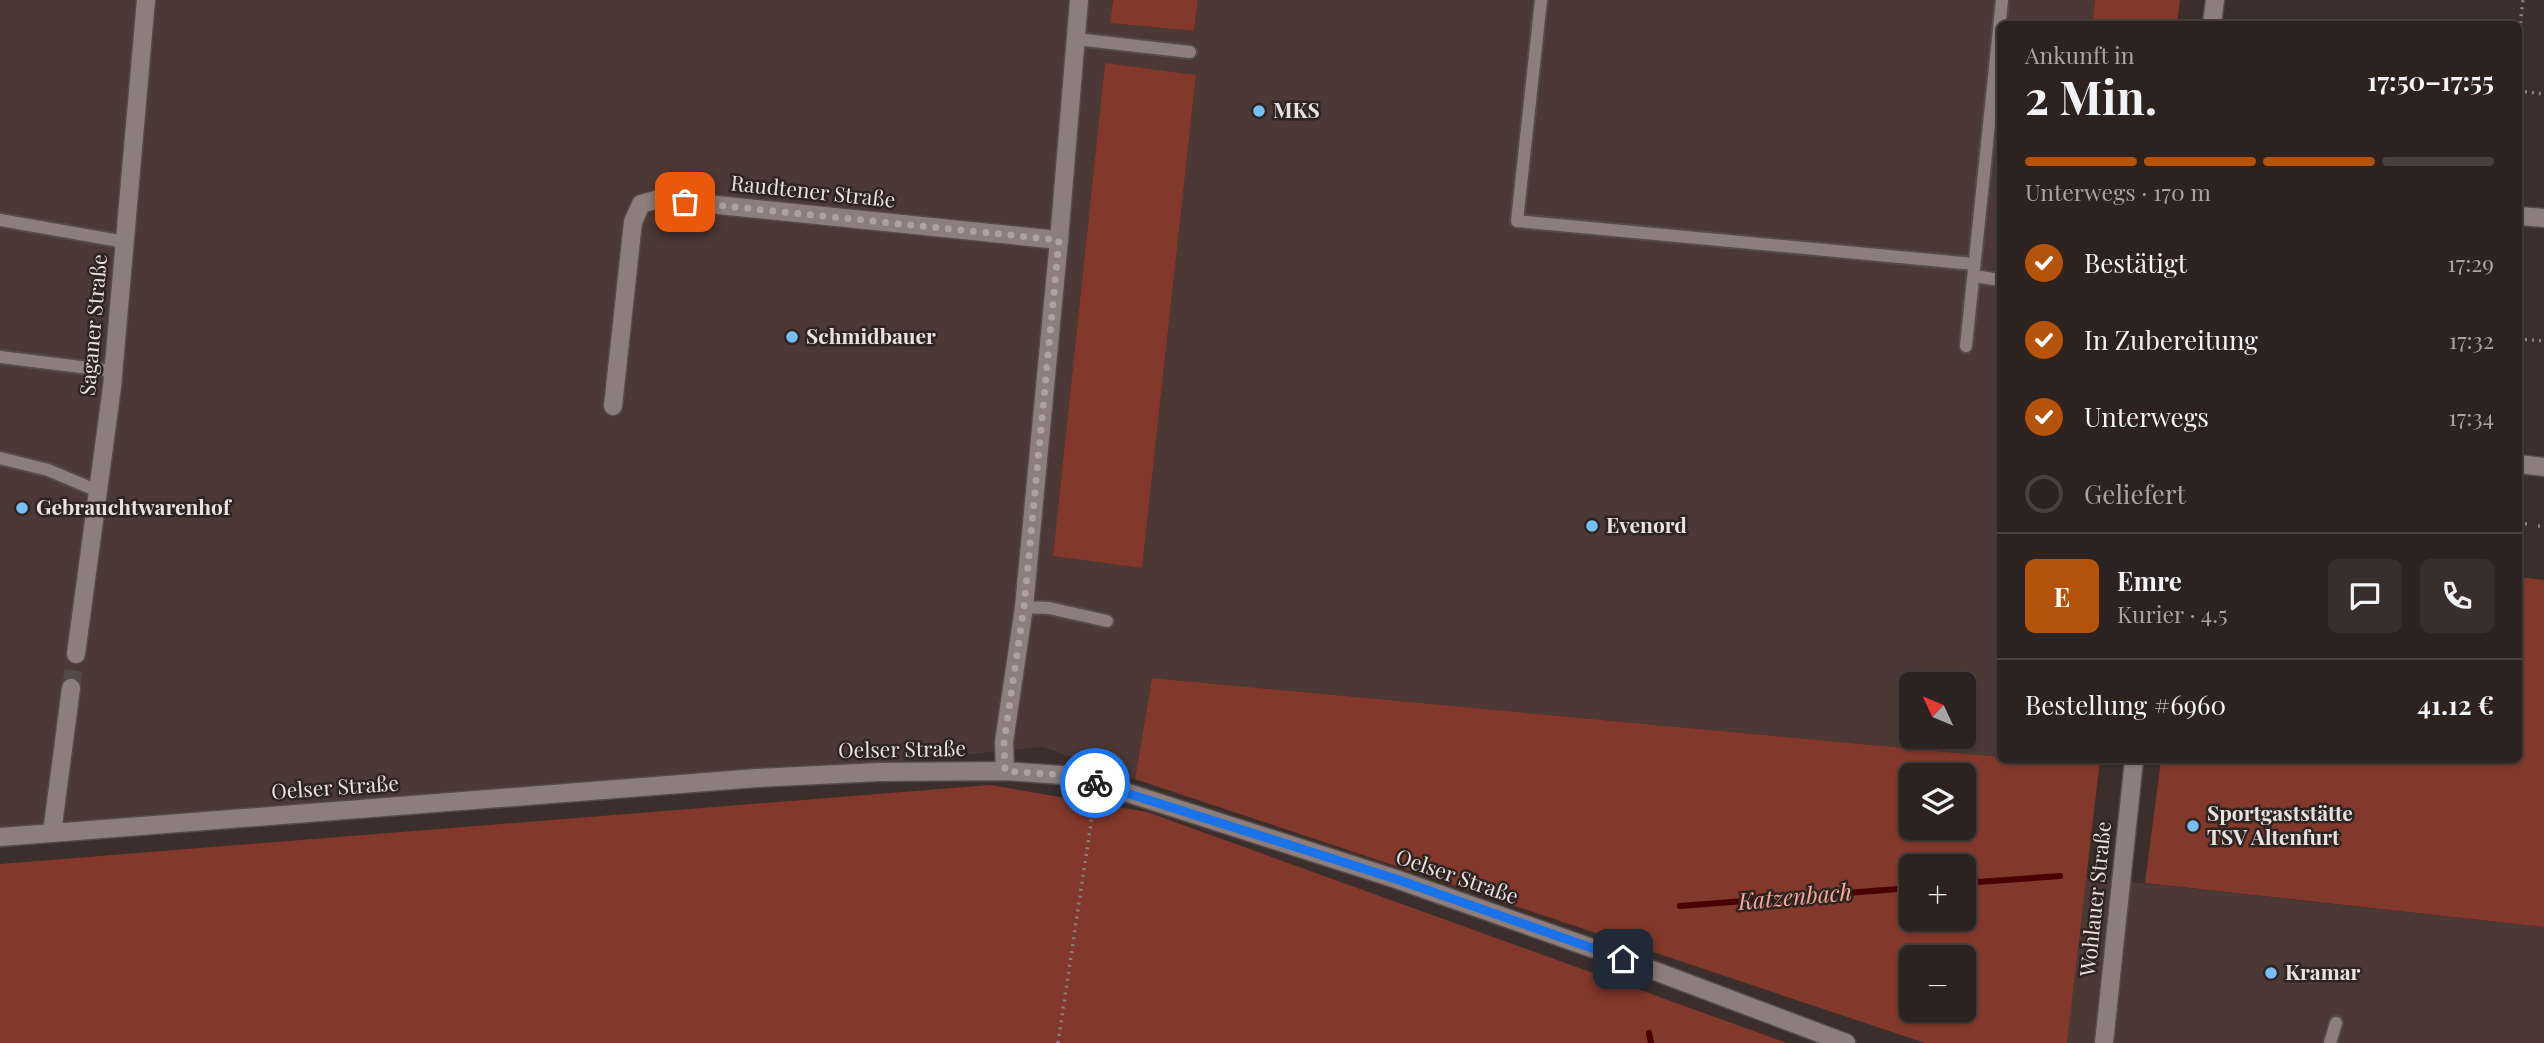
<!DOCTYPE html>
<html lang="de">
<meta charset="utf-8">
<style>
:root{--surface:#2c2220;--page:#382f2d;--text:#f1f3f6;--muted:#a6a4a5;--line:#483f3e;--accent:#b45309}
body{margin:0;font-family:"Playfair Display",serif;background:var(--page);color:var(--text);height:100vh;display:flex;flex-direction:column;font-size:26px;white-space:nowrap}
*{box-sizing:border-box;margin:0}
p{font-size:23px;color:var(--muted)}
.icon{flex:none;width:38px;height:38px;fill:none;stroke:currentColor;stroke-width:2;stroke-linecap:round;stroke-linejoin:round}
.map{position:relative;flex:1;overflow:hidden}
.drawer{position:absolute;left:1997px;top:21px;width:525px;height:742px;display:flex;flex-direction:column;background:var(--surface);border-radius:10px;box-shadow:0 2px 5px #0004,0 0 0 2px var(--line)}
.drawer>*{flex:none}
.needle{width:46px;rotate:314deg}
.fabs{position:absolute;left:1899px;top:672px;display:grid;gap:14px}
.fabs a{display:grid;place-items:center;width:77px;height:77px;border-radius:10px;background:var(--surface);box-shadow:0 2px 5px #0004,0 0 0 2px var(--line);font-size:35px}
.pin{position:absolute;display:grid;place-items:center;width:60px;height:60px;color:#fff;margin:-30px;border-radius:14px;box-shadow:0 4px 10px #0006}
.courier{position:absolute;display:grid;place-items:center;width:70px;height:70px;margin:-35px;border:5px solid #1a73e8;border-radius:50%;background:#fff;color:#222;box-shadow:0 2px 9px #0007}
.overview em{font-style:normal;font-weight:700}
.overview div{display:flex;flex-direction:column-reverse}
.overview{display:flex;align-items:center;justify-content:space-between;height:119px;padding:0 28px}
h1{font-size:46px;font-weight:700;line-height:52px}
.bar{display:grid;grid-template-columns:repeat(4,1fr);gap:10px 7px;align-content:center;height:84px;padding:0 28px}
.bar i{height:9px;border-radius:5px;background:var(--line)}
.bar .on{background:var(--accent)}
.bar p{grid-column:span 4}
.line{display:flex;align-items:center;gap:18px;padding:0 28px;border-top:2px solid var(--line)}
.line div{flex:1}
.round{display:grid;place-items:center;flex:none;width:74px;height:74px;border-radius:10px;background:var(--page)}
ol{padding:0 28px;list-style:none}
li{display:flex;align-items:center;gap:21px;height:77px}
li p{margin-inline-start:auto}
li .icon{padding:7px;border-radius:50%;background:var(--accent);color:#fff;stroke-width:4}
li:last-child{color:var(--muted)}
li i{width:38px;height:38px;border:4px solid var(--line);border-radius:50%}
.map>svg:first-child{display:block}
.built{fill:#4c3834;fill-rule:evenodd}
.green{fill:#82382a;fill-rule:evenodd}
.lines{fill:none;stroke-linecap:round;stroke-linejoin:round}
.stream{stroke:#480100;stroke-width:6}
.street-tunnel{stroke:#554946;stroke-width:18;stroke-dasharray:18 9;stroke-linecap:butt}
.lane-casing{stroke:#554b48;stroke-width:16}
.street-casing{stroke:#554b48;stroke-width:21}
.secondary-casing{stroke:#554b48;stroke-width:21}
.path{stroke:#8c817f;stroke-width:3.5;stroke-dasharray:2 5;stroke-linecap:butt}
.lane{stroke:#8d7e7b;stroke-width:12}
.street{stroke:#8d7e7b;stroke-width:18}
.secondary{stroke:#8d7e7b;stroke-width:18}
.done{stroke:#ada2a1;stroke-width:7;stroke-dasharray:0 12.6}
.route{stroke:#1a73e8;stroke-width:9}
.poi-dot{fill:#76c0f7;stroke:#302421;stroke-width:2.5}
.labels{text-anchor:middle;stroke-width:5;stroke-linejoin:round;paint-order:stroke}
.poi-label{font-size:21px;font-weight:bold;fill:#eae1e0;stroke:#302421;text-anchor:start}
.street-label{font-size:21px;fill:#eae1e0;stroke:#302421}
.water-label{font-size:23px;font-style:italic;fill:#f7a999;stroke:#302421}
</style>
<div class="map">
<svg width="2544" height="1043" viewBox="0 0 2544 1043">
<rect width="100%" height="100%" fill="#3b2e2b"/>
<g class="built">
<path d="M0,0H1113L1110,23L1194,31L1198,0H2095L2092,24H2000V757L1152,678L1135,779L1043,747L0,848ZM1105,64L1196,75L1142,567L1053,556ZM1911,684H1964V737H1911Z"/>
<path d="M2085,877L2544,927V1043H2067Z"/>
</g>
<g class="green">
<path d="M1113,0H1198L1194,31L1110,23Z"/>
<path d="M2095,0H2180L2177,24H2092Z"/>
<path d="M1105,63L1196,75L1142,568L1053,556Z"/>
<path d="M2518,577L2544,580V927L2145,883L2161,760H2518Z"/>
<path d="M1152,678L2000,757V760H2100L2067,1043H1925L1135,779ZM1911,775H1964V828H1911ZM1964,866V919H1911V866ZM1964,957V1010H1911V957Z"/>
<path d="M990,785L1147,812L1787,1043H0V864Z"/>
</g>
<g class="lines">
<g class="stream">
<path d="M1964,883L2060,876"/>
<path d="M1680,906L1911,888"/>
<path d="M1649,1033L1651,1043"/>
</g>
<path class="street-tunnel" d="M71,688L76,654"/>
<g class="lane-casing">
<g id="lane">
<path d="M1541,0L1517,221L1974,264"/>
<path d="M1076,39L1190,52"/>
<path d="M0,220L125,242"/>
<path d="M1974,276L2000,280"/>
<path d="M1966,346L2002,0"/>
<path d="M0,357L113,371"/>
<path d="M0,458L48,470L98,491"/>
<path d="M1024,607L1049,608L1107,621"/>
<path d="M2330,1043L2336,1023"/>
</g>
</g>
<g class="street-casing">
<g id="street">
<path d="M2212,24L2215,0"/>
<path d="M2518,216L2544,218"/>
<path d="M613,406L633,222L641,204L659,199L1059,240"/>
<path d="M2518,464L2544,467"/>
<path d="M76,654L112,387L146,0"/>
<path d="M1005,771L1004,742L1024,607L1059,240L1079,0"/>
<path d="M52,833L71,688"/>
<path d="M2104,1043L2134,760"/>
</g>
</g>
<g class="secondary-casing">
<path id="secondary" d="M0,837L757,778L879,772L1005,771L1062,775L1097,783L1396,879L1623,959L1846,1043"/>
</g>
<g class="path">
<path d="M2518,44L2523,0"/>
<path d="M2518,91L2544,94"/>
<path d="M2518,93L2521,96L2518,121"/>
<path d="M2518,339L2544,341"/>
<path d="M2518,523L2528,524"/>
<path d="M2538,526H2544"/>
<path d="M1058,1043L1094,803"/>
</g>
<use href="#lane" class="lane"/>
<use href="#street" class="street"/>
<use href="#secondary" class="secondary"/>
</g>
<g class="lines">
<path class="done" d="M685,202L1059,240L1024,607L1004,742L1005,771L1062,775L1095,783"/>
<path class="route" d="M1095,783L1396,879L1623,959"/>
</g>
<g class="poi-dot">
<circle cx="1259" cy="111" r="7"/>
<circle cx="792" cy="337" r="7"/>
<circle cx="22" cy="508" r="7"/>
<circle cx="1592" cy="526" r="7"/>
<circle cx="2193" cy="826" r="7"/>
<circle cx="2271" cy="973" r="7"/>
</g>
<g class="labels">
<g class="poi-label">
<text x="1273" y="118">MKS</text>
<text x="806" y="344">Schmidbauer</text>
<text x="36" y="515">Gebrauchtwarenhof</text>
<text x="1606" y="533">Evenord</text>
<text x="2207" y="821">Sportgaststätte<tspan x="2207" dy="24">TSV Altenfurt</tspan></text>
<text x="2285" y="980">Kramar</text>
</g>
<g class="street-label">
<text transform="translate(813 192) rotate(6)" y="7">Raudtener Straße</text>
<text transform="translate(94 325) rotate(-85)" y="7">Saganer Straße</text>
<text transform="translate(902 750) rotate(-1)" y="7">Oelser Straße</text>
<text transform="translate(335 788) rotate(-4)" y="7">Oelser Straße</text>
<text transform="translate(1457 877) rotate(19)" y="7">Oelser Straße</text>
<text transform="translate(2096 899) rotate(-84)" y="7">Wohlauer Straße</text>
</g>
<g class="water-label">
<text transform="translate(1795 897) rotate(-5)" y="8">Katzenbach</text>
</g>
</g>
</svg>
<div class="fabs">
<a><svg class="needle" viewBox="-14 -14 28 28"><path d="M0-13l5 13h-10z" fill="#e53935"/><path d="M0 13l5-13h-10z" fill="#a6a4a5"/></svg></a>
<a><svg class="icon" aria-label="layers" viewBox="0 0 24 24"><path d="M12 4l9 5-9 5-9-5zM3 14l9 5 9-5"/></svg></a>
<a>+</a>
<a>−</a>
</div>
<div class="pin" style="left:685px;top:202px;background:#ea580c"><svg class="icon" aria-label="bag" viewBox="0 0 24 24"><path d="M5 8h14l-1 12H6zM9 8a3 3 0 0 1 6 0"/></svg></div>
<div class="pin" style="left:1623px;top:959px;background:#1f2937"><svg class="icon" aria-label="home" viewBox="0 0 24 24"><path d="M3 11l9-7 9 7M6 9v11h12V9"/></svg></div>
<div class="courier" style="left:1095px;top:783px"><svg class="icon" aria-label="bike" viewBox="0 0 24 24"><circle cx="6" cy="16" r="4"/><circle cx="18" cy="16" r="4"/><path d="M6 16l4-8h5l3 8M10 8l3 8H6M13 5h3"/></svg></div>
<section class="drawer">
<div class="overview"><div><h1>2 Min.</h1><p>Ankunft in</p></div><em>17:50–17:55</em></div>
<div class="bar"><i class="on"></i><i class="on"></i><i class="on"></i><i></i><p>Unterwegs · 170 m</p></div>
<ol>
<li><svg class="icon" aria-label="check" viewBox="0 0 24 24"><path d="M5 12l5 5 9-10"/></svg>Bestätigt<p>17:29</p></li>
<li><svg class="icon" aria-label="check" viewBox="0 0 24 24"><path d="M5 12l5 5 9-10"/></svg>In Zubereitung<p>17:32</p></li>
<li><svg class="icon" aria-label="check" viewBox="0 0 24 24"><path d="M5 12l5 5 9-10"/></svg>Unterwegs<p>17:34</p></li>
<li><i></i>Geliefert</li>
</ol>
<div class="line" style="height:126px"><b class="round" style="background:var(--accent);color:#fff">E</b><div><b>Emre</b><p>Kurier · 4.5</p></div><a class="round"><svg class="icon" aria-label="chat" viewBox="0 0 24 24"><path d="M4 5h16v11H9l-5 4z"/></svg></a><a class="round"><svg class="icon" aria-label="phone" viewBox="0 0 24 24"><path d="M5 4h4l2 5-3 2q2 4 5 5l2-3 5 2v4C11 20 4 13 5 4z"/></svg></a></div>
<div class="line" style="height:91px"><div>Bestellung #6960</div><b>41.12 €</b></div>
</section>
</div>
